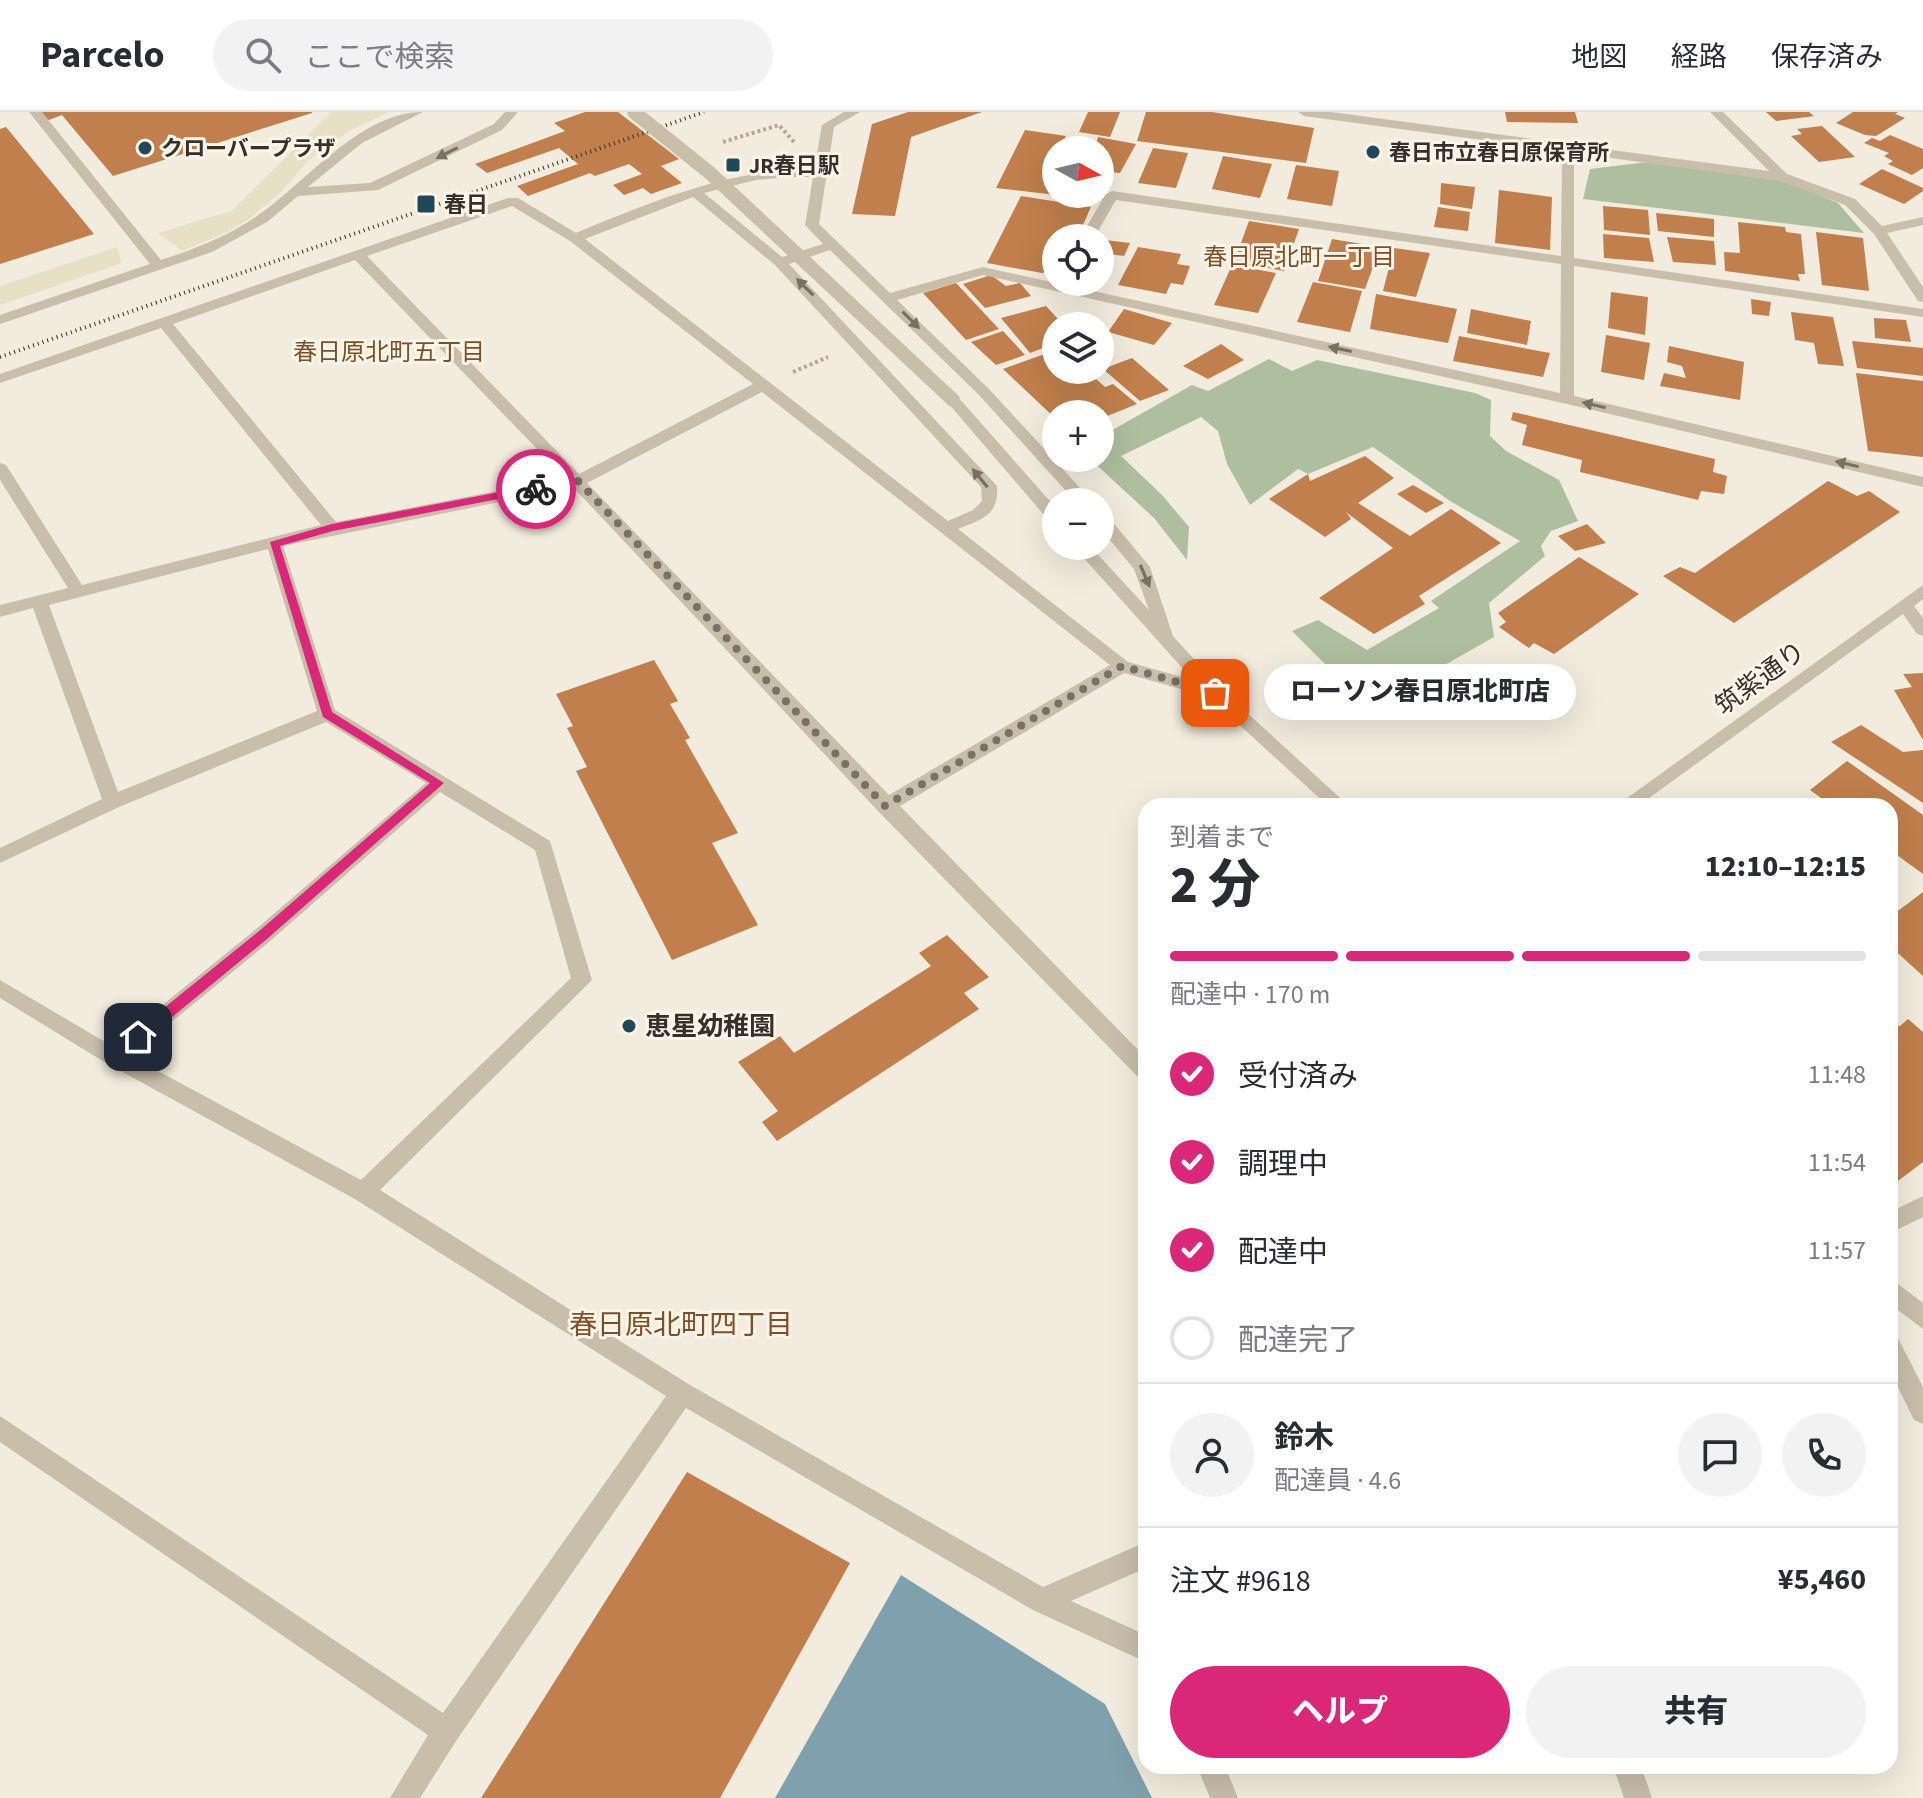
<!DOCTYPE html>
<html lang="ja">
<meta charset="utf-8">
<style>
:root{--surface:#fff;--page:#f2f2f3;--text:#2b2b33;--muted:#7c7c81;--line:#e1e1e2;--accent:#db2777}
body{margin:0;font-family:"Source Sans 3","Noto Sans JP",sans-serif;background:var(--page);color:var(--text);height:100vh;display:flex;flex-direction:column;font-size:30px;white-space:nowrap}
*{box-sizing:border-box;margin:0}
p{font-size:26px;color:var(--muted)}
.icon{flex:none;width:44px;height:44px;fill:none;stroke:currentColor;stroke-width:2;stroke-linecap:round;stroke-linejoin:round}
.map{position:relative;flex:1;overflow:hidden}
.drawer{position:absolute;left:1138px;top:686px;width:760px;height:976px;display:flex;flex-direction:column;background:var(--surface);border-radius:24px;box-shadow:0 8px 32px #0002}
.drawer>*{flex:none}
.needle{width:52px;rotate:98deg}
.buttons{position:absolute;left:1042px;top:24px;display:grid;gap:16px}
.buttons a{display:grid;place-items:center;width:72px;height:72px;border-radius:50%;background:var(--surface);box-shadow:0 8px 32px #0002;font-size:40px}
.pin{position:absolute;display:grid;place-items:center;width:68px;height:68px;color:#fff;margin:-34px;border-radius:16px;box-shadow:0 4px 12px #0006}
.courier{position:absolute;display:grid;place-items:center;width:80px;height:80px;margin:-40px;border:6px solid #db2777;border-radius:50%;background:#fff;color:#222;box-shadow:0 2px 10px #0007}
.bubble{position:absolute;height:56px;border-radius:28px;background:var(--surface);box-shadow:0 8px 32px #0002;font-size:26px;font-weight:800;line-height:56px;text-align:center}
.summary em{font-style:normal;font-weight:800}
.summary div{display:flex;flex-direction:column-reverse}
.summary{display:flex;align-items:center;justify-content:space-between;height:136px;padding:0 32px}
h1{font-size:52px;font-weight:800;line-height:60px}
.bar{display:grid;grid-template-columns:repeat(4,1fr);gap:12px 8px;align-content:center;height:96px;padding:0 32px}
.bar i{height:10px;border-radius:6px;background:var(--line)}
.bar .current{background:var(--accent)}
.bar p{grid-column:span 4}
.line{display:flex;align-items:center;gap:20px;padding:0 32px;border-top:2px solid var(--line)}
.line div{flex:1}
.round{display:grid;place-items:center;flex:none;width:84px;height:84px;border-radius:42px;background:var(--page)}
ol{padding:0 32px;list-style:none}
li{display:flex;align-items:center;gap:24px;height:88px}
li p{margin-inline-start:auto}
li .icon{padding:8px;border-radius:50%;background:var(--accent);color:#fff;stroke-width:4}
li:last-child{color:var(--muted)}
li i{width:44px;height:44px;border:4px solid var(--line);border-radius:50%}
.primary-button{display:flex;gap:16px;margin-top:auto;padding:16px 32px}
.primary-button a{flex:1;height:92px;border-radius:48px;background:var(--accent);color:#fff;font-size:32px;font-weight:800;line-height:92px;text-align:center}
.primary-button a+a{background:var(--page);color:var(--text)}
header{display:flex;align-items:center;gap:48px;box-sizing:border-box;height:112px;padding:0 40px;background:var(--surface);border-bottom:2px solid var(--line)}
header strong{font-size:38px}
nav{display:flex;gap:44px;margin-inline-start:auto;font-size:28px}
.search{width:560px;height:72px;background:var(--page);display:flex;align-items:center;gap:20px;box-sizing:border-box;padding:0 28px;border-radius:44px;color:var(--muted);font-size:30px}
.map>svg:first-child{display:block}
.green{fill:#adbf9e}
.plaza{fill:#e8e0c5}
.water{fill:#7ea1ad}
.building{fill:#c07f4c}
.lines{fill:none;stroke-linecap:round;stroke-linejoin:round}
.path{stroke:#b4a894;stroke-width:4;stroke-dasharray:3 3;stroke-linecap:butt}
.minor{fill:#c9beaa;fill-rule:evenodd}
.rail{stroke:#363029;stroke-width:4;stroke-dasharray:1 4;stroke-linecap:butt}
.minor-bridge{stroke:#c9beaa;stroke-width:14}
.oneway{fill:#787063}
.route{fill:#db2777}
.done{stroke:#777268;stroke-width:8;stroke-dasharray:0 14.4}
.poi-dot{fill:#204856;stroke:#f9f5e9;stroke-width:3}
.labels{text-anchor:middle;stroke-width:6;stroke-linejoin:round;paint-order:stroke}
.far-poi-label{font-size:22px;font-weight:bold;fill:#363029;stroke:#f9f5e9;text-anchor:start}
.far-neighbourhood-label{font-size:24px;fill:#814e26;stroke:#f9f5e9}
.street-label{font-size:26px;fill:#363029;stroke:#f9f5e9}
.poi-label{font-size:26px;font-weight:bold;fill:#363029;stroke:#f9f5e9;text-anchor:start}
.neighbourhood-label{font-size:28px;fill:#814e26;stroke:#f9f5e9}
</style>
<header>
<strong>Parcelo</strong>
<div class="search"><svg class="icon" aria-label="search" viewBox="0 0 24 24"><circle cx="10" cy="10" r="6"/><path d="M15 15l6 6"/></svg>ここで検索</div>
<nav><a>地図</a><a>経路</a><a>保存済み</a></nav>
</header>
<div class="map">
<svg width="1923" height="1686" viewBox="0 0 1923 1686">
<rect width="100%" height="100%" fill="#f1ecdd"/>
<g class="green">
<path d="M1648,50L1780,67L1838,91L1864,121L1583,87L1590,57Z"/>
<path d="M1269,247L1292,259L1317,248L1475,281L1491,288L1490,324L1506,339L1559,368L1578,409L1551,419L1541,434L1545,444L1489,491L1494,525L1353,605L1311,570L1331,558L1292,519L1318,508L1367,538L1439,496L1431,489L1520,429L1450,389L1373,335L1308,362L1298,357L1250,393L1227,352L1218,319L1201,305L1121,344L1162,383L1189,415L1187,448L1154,406L1089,346H1100V325L1192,273L1208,279Z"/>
</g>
<g class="plaza">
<path d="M332,0H389L351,18L308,49L281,80L249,107L221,123L182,139L158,121L231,99Z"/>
<path d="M117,135L122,151L0,193V174Z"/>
</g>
<path class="water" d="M901,1463L1105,1592L1152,1686H775Z"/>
<g class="building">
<path d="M40,0H312V1L113,64L62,3L46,9Z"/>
<path d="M585,0H618L679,47L661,54L682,71L651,82L643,76L624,83L613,73L642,62L629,52L595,64L590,61L528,84L517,74L578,52L559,36L487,61L475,52L565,19L554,11Z"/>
<path d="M908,0H982L911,25L895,104L852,102L872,12Z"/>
<path d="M1088,0H1120L1110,25L1079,20Z"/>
<path d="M1146,0H1212L1314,16L1306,51L1137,29Z"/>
<path d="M1505,0H1575L1578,11L1507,10Z"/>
<path d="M1766,0H1809L1814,4L1776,9Z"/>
<path d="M1853,0H1898L1895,2L1905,6L1876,24L1865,23L1836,11Z"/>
<path d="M1822,14L1855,45L1819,50L1791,24L1802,22L1797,17Z"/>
<path d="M6,15L94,122L0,152V17Z"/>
<path d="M1025,18L1066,24L1043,66L1056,68V83L996,76Z"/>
<path d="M1890,23L1923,37V56L1912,63L1888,52L1893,49L1884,44L1889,41L1864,31L1872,26L1880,29Z"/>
<path d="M1098,25L1136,32L1120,61L1100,59V38H1081L1084,32L1095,34Z"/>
<path d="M1153,36L1188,41L1176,76L1138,71Z"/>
<path d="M1223,44L1272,52L1260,86L1212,77Z"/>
<path d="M1296,53L1339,59L1332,94L1287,87Z"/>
<path d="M1882,57L1923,76V79L1904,92L1859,72Z"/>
<path d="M1441,71L1475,75L1472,97L1440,92Z"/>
<path d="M1499,78L1552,85L1550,138L1495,131Z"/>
<path d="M1021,84L1091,95L1077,126H1056V158L1042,161L987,151Z"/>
<path d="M1603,94L1648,98L1650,123L1604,118Z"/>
<path d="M1438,95L1470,100L1468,119L1434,115Z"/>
<path d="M1656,101L1714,107V125L1658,119Z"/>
<path d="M1249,109L1299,117L1284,159L1234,150Z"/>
<path d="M1738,110L1785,115L1786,120L1801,122L1805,162H1798L1800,169L1725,159L1724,140L1740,141Z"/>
<path d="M1816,120L1863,126L1869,179L1822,173Z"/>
<path d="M1603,122L1649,126L1654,150L1604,146Z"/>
<path d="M1667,125L1714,129L1716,153L1673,150Z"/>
<path d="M1332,127L1380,135L1365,177L1318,169Z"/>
<path d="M1105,128L1130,131L1124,144L1100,141Z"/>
<path d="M1138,135L1181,142L1177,152L1190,154L1183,173L1171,171L1166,182L1118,173Z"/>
<path d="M1394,136L1430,141L1416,185L1383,179Z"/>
<path d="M1232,153L1276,161L1258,201L1214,193Z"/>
<path d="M991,163L1006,174L1020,171L1031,184L985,196L963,172Z"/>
<path d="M1313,170L1362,179L1350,220L1297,210Z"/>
<path d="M956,171L999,217L966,228L923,181Z"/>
<path d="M1611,180L1648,185L1645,223L1608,216Z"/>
<path d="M1376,182L1457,197L1448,231L1370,217Z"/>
<path d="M1751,187L1771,190L1769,204L1752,202Z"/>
<path d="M1046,194L1058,207L1068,204L1077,214H1056V231L1030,241L1001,206Z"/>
<path d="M1124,197L1172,211L1154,233L1108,220Z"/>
<path d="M1471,197L1531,209L1527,233L1467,221Z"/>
<path d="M1791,200L1833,205L1844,254L1818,252L1814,231L1795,228Z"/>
<path d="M1874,206L1906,208L1911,230L1875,226Z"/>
<path d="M1003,219L1025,243L996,253L971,230Z"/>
<path d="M1606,223L1650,231L1644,268L1601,260Z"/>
<path d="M1459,224L1550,241L1543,265L1453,249Z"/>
<path d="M1852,229L1923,236V264L1857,256Z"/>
<path d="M1221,232L1244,248L1208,267L1183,254Z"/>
<path d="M1669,234L1744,250L1740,288L1660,274L1664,261L1686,266L1682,254L1667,250Z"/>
<path d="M1056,238V258H1086L1105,275L1113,272L1137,292L1100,307V302H1056V307L1003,257Z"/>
<path d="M1132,246L1169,278L1140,289L1103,257Z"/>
<path d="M1856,261L1923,269V345L1868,339Z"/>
<path d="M1513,300L1715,347L1713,360L1727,364L1724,382L1701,379L1698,388L1580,360L1582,348L1522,333L1527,313L1511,308Z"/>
<path d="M1365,344L1394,366L1358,391L1410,424L1451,397L1501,431L1419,484L1425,492L1374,522L1319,486L1393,436L1346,400L1351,407L1325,425L1269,387L1308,362L1310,369Z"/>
<path d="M1828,369L1857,384L1869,379L1900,400L1734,511L1663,464L1680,455L1695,461Z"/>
<path d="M1413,373L1444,391L1426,401L1397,382Z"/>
<path d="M1587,412L1606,431L1575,439L1558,424Z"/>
<path d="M1579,445L1639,482L1554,542L1534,531L1529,536L1499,515L1506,510L1498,501Z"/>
<path d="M654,548L678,589L670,592L690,626L685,628L738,721L712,731L758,813L672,848L576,659L587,655L567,616L573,614L556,582Z"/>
<path d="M1923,561V628L1894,578L1912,575L1903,562Z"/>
<path d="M1861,613L1903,640L1923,638V691L1831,630Z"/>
<path d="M1847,649L1923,703V762L1890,738V694H1832L1810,678Z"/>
<path d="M1923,780V864L1890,834V805Z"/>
<path d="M947,823L989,865L964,881L979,897L777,1029L762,1010L778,999L738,950L780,924L794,941L931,854L919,841Z"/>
<path d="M1908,907L1923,920V1050L1890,1075V912L1900,914Z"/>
<path d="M687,1360L850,1451L720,1686H481Z"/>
</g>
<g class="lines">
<g class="path">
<path d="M723,30L779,13L795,31"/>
<path d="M793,260L828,245"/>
</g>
<g class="minor">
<path d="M29,0H42L161,148C195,137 228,124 257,104C306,71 360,0 423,0L362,31L308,75L370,71L494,12L505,0H518L502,18L378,78L298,84L267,110L212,140L0,212V203L150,152Z"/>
<path d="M844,0H860L834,15L819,112L890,181L983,155L1560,281L1561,152L1116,88L1094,126H1080L1105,83L1112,79L1561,144L1562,39L1304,4L1298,0H1331L1563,31L1568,29L1574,33L1769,59L1710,0H1723L1787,62L1855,87L1882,114L1923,105V113L1887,121L1923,175V190L1918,189L1874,122L1845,93L1780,69L1574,41V146L1923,197V205L1574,154V284L1923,365V375L1567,292L983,163L897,188L989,277L1093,390H1076L979,283L830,138L789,152L997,374C999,404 982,407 958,417L1128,550L1193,568L1073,434H1090L1149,498L1134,457L1100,416V401L1106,402L1150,455L1173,524L1221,577L1349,694H1328L1209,585L1124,561L900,694L1146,946V969L1139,966L878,699L573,375L283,434L335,598L550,729L592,868L380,1078L690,1273L1043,1475L1146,1430V1456L1071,1489L1146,1523V1550L1033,1498L686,1296L456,1629L420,1686H390L428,1623L0,1330V1304L443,1601L666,1284L355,1087L106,951L0,886V868L112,934L255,818L426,671L326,610L119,695L0,751V736L102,687L33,496L0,505V493L68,476L0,368V351L6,353L82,473L321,413L161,216L0,271V262L508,86H518L576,121C654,89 729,57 814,57L822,13ZM787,65H813L805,113L823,132L782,145L704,81L756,68ZM693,85L775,153L981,375L982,389L973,398L948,409L585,127ZM512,94L570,129L753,272L579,362L367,144ZM355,148L565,366L336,410L173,212ZM762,280L1110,553L889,683L587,371ZM268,437L317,599L118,680L49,493ZM440,680L535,738L571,866L361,1068L130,944L269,830Z"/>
<path d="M953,283L958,285L1056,396V411L1050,410L948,291V285Z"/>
<path d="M1923,473V487L1914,494L1923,506V524L1917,522L1903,502L1638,694H1616Z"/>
<path d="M1923,1084V1105L1890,1121V1100Z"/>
<path d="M1890,1166L1923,1191V1217L1890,1192Z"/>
<path d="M1890,1223L1898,1226L1923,1275V1312L1914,1308L1890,1259Z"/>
<path d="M1197,1654H1225L1238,1686H1210Z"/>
<path d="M1613,1654H1641L1652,1686H1624Z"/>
</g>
<path class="rail" d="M0,245L704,0"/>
<path class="minor-bridge" d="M634,0L710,61L953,288"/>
</g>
<defs><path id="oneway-solid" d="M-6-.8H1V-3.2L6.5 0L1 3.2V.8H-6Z" transform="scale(2)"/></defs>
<g class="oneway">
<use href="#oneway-solid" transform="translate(447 41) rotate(153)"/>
<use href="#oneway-solid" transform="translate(805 175) rotate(-135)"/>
<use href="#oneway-solid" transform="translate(911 208) rotate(45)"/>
<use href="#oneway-solid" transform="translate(1340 237) rotate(-168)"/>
<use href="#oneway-solid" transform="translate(1594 293) rotate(-167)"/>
<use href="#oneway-solid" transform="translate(1847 352) rotate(-167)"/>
<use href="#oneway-solid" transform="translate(980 366) rotate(-129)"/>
<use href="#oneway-solid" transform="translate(1145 464) rotate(67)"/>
</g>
<path class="route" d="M536,373L540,379L333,419L280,434L332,600L444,671L267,827L143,929H133V921L258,820L430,671L323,605L270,430L332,412Z"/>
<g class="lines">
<path class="done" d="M536,377L578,369L885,694L1122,554L1215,581"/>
</g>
<g class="poi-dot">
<circle cx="145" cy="36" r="8"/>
<circle cx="1373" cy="40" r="8"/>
<rect x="725" y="45" width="16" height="16" rx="4"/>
<rect x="416" y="82" width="20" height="20" rx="4"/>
<circle cx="629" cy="914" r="8"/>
</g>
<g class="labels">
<g class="far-poi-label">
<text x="161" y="44">クローバープラザ</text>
<text x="1389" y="48">春日市立春日原保育所</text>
<text x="749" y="61">JR春日駅</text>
<text x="444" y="100">春日</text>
</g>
<g class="far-neighbourhood-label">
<text x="1299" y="153">春日原北町一丁目</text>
<text x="389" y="248">春日原北町五丁目</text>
</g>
<g class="street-label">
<text transform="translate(1760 566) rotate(-36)" y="9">筑紫通り</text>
</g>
<g class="poi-label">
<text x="645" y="923">恵星幼稚園</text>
</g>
<g class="neighbourhood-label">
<text x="681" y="1222">春日原北町四丁目</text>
</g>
</g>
</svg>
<div class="buttons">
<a><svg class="needle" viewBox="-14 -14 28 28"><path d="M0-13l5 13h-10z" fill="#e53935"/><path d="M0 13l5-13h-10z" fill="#7c7c81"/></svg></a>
<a><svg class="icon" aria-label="locate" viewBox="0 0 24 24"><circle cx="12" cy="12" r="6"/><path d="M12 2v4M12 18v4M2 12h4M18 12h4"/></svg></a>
<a><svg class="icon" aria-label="layers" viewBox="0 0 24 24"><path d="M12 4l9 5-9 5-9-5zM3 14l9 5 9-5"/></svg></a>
<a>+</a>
<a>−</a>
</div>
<div class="pin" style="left:1215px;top:581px;background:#ea580c"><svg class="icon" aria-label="bag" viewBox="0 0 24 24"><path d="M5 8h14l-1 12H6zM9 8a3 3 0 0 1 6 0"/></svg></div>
<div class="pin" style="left:138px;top:925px;background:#1f2937"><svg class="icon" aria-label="home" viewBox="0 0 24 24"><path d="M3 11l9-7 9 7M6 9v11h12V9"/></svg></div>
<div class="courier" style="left:536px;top:377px"><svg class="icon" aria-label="bike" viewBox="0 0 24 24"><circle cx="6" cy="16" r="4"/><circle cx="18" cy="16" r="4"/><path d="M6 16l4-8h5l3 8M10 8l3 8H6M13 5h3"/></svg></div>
<div class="bubble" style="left:1264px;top:552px;width:312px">ローソン春日原北町店</div>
<section class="drawer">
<div class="summary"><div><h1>2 分</h1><p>到着まで</p></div><em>12:10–12:15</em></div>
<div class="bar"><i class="current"></i><i class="current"></i><i class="current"></i><i></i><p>配達中 · 170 m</p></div>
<ol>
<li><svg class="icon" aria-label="check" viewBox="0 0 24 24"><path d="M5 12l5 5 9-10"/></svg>受付済み<p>11:48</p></li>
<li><svg class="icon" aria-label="check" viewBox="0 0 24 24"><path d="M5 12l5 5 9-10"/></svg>調理中<p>11:54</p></li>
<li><svg class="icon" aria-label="check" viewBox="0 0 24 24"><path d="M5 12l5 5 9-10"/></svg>配達中<p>11:57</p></li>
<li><i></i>配達完了</li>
</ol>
<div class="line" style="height:144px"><a class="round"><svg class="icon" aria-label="person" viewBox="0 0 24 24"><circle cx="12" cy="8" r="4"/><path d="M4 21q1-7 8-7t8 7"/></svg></a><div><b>鈴木</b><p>配達員 · 4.6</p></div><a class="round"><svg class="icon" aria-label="chat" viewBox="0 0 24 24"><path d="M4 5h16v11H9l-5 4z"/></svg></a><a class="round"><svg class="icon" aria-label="phone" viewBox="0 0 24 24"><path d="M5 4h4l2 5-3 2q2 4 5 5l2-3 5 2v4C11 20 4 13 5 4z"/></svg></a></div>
<div class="line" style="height:104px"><div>注文 #9618</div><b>¥5,460</b></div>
<div class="primary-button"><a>ヘルプ</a><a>共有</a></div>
</section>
</div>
